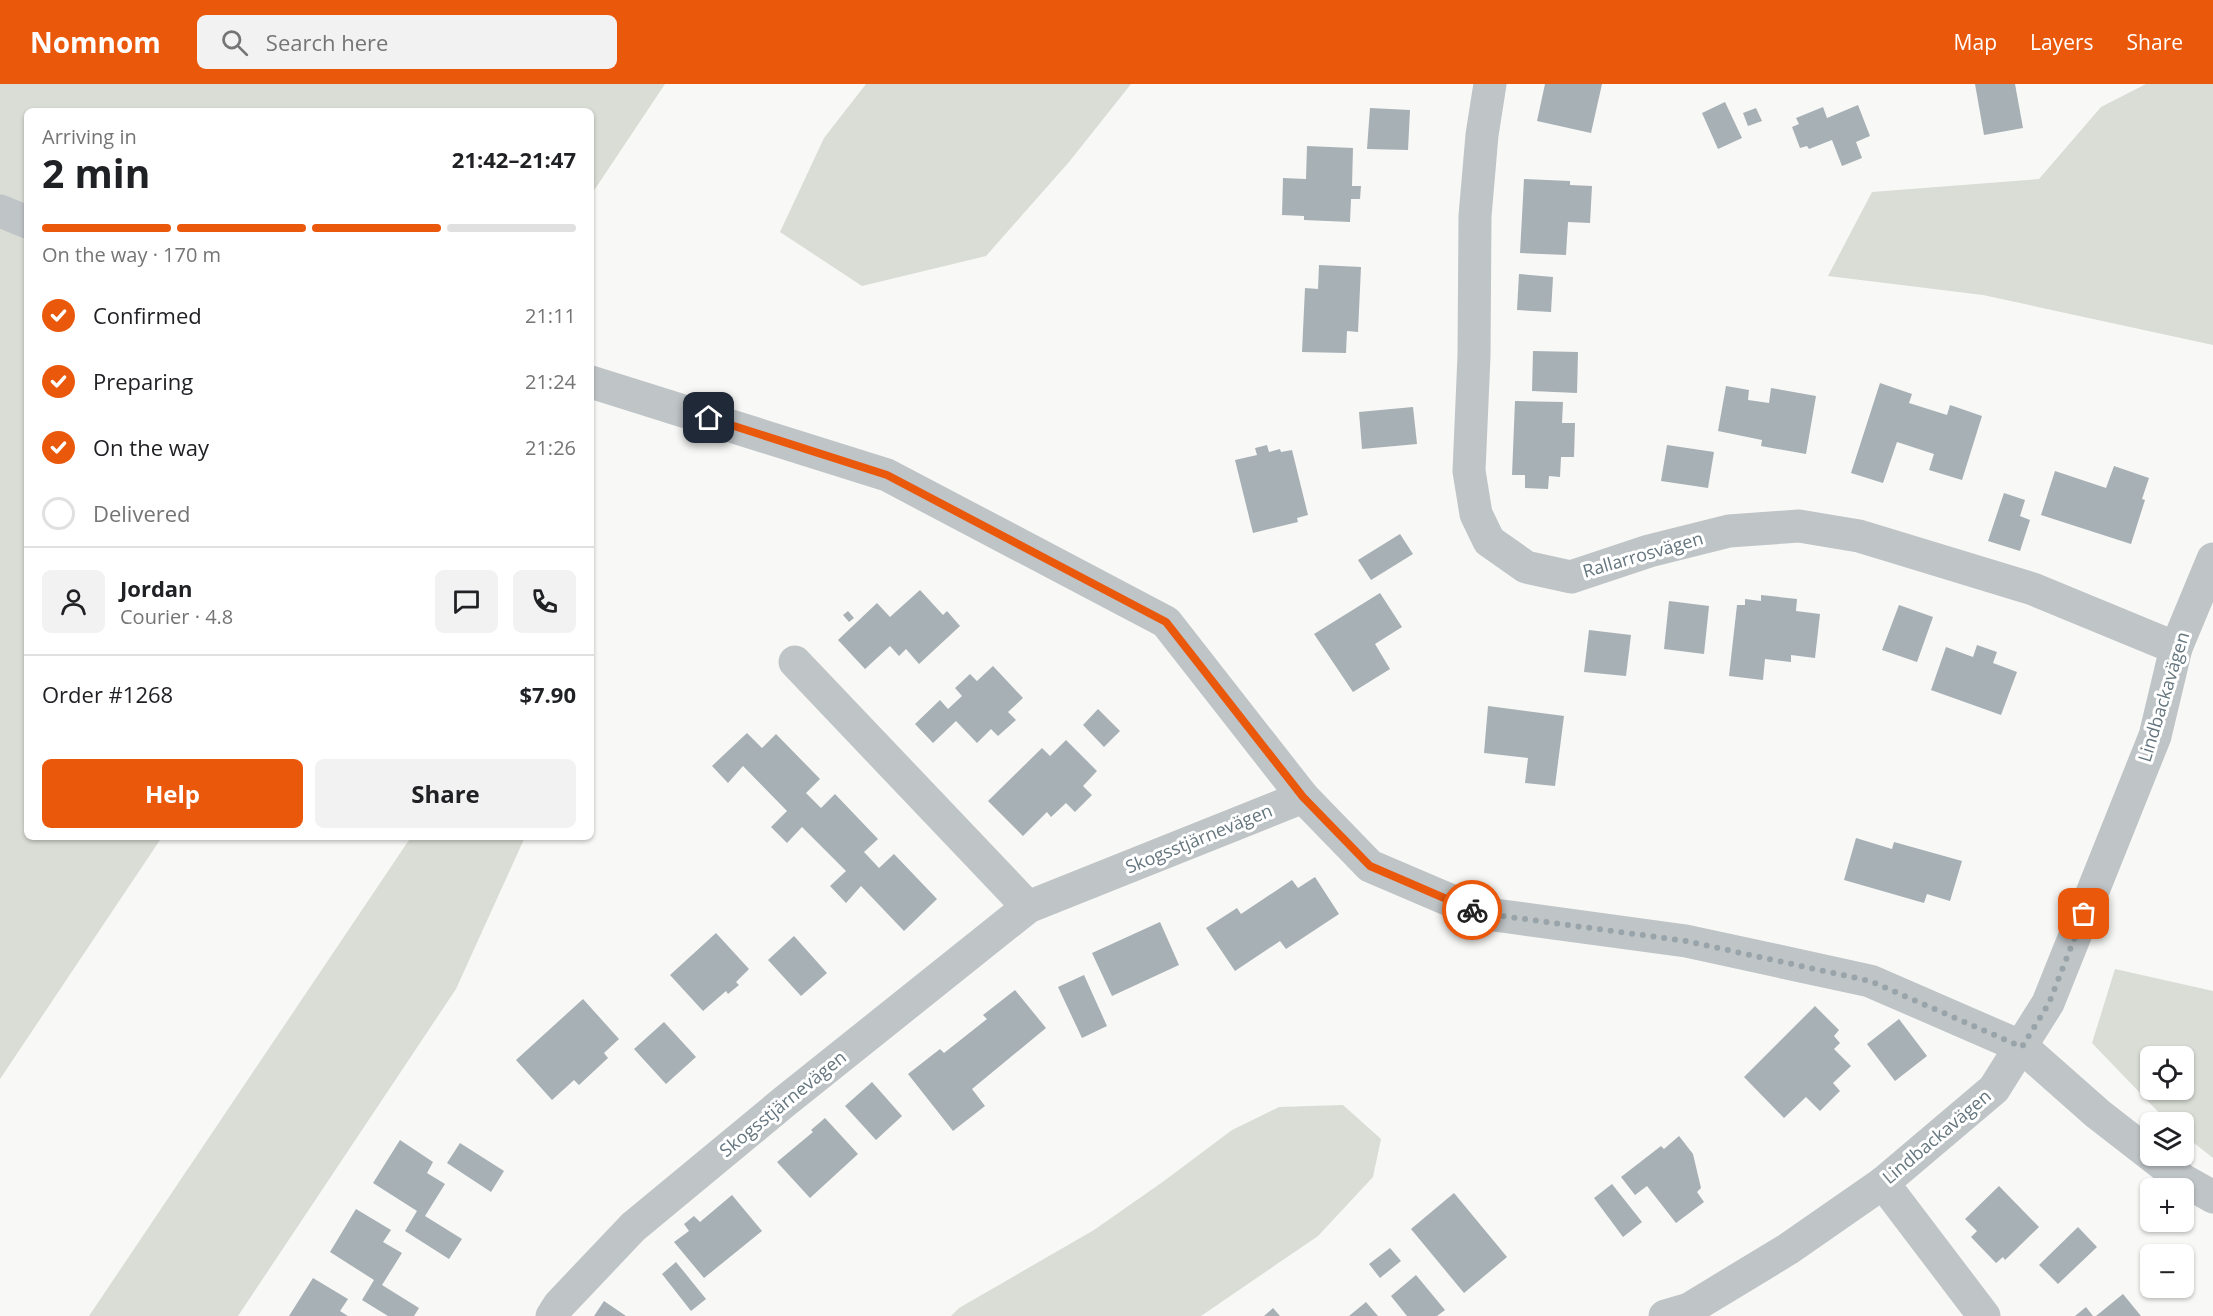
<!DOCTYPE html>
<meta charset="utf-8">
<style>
:root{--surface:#fff;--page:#f2f2f2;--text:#202124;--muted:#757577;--line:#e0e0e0;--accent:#ea580c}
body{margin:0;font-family:"Open Sans",sans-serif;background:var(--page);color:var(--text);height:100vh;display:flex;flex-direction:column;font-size:22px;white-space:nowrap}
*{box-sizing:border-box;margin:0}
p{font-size:20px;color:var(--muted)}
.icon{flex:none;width:33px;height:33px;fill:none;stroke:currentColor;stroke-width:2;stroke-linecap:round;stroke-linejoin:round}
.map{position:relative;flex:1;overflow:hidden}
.drawer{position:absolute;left:24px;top:24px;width:570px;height:732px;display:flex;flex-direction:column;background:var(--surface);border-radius:9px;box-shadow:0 2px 4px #0004}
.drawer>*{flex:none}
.buttons{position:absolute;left:2140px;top:962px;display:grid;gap:12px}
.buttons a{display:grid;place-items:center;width:54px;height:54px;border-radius:9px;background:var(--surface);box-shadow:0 2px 4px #0004;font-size:30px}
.pin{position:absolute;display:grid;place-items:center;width:51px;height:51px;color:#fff;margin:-26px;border-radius:12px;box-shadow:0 3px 9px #0006}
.courier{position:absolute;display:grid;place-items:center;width:60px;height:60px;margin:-30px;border:4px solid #ea580c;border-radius:50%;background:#fff;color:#222;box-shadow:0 2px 8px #0007}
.summary em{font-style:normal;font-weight:700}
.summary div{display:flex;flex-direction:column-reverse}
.summary{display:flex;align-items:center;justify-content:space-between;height:102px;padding:0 18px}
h1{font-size:39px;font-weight:700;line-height:45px}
.bar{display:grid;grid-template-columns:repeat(4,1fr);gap:9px 6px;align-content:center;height:72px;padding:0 18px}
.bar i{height:8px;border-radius:4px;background:var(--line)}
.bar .on{background:var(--accent)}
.bar p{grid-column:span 4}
.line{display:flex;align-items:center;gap:15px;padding:0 18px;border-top:2px solid var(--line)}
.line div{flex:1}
.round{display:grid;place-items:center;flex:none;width:63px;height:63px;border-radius:9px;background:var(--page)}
ol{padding:0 18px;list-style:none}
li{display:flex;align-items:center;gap:18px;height:66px}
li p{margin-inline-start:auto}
li .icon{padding:6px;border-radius:50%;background:var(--accent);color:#fff;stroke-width:4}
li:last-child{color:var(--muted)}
li i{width:33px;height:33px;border:3px solid var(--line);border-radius:50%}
.primary-button{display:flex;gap:12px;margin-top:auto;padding:12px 18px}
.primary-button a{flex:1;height:69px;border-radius:9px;background:var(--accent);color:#fff;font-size:24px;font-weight:700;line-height:69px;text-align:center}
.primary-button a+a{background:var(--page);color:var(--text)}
header{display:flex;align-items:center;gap:36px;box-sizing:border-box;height:84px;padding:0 30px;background:var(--accent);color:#fff}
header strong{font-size:28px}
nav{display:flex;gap:33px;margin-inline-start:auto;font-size:21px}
.search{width:420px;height:54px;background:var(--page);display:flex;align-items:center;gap:15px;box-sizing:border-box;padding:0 21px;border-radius:9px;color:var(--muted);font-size:22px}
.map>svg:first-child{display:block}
.green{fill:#d9ddd5;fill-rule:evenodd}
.building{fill:#a7b0b5}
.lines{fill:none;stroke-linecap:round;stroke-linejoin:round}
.minor{stroke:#bfc4c7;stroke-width:33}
.done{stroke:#98a4a9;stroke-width:6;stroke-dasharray:0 10.8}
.route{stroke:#ea580c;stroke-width:8}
.labels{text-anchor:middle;stroke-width:6;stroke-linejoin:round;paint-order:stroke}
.street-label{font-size:18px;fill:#65767f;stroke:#fff}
</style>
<header>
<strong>Nomnom</strong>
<div class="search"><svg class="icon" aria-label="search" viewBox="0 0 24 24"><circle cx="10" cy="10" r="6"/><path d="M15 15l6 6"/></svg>Search here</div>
<nav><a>Map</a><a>Layers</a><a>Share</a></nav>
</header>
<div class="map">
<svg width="2213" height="1232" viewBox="0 0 2213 1232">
<rect width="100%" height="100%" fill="#f8f8f6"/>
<g class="green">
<path d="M0,0H665L591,111V27H27V753H162L0,995Z"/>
<path d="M866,0H1131L1069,78L986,172L862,202L780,148L824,54Z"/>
<path d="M2146,0H2213V261L1983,211L1828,192L1872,108L2039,95L2101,23Z"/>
<path d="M411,753H525L456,905L238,1232H89Z"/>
<path d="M2115,885L2213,907V1074L2184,1051V1038H2168L2092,959ZM2151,972H2184V1005H2151Z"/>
<path d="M1343,1021L1381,1055L1373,1093L1318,1152L1201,1232H951L959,1224L1094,1146L1164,1097L1232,1046L1279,1023Z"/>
</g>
<g class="building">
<path d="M1545,0H1602L1591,49L1537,37Z"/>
<path d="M1975,0H2015L2023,44L1984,51Z"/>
<path d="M1725,18L1742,54L1718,65L1702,29Z"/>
<path d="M1858,21L1870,52L1856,58L1862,74L1842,82L1832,56L1809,65L1807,62L1800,64L1792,43L1799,40L1796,34L1823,23L1827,34Z"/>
<path d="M1370,24L1410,26L1408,66L1367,65Z"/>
<path d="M1756,24L1762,37L1748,42L1743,29Z"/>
<path d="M1307,62L1353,64L1352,102H1361L1360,115H1351L1350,138L1304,136V132L1282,131L1283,94L1306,95Z"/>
<path d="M1524,95L1570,97V101L1592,102L1590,139L1568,138L1566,171L1520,169Z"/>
<path d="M1319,181L1361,183L1358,248L1347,247L1346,269L1302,268L1305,204L1318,205Z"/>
<path d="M1519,190L1553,193L1551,228L1517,226Z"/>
<path d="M1533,267L1578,268L1577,309L1532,307Z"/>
<path d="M1880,299L1912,310L1909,319L1947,331L1950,321L1982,332L1962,396L1929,386L1934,370L1897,358L1883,399L1851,389Z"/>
<path d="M1726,302L1749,306L1748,316L1769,319L1771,304L1816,312L1806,370L1761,362L1762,356L1718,347Z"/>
<path d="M1515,317L1563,318L1562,339H1575L1574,373H1561L1560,393L1549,392L1548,405L1525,404V391H1512Z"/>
<path d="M1413,323L1417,360L1362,365L1359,328Z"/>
<path d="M1267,361L1269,368L1280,365L1281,368L1292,366L1308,431L1297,434L1298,438L1253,449L1235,376L1257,371L1255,364Z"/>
<path d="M1667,361L1714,368L1708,404L1661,397Z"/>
<path d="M2114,382L2149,394L2142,415L2145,416L2131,460L2041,431L2055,387L2106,404Z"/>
<path d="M2004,409L2025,416L2020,432L2030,436L2020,467L1988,457Z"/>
<path d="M1400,450L1413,470L1371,496L1358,476Z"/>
<path d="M920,506L943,531L947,527L960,542L919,580L906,565L899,572L890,562L865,585L838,556L877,519L890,533Z"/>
<path d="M1380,509L1402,543L1375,560L1390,585L1353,608L1314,550Z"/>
<path d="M1761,511L1797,515L1796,527L1820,530L1815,574L1791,571V578L1765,575L1763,596L1729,592L1737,521H1745V515L1761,517Z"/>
<path d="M1669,517L1709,522L1704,570L1664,565Z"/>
<path d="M1899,521L1933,533L1917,578L1882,566Z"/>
<path d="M848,527L854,534L849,538L843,531Z"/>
<path d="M1589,546L1631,551L1626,592L1584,588Z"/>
<path d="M1977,561L1997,568L1993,579L2017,588L2001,631L1931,606L1946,563L1973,573Z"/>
<path d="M993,582L1023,614L1008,628L1016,636L998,652L991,645L977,659L956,637L933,659L915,640L940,616L948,625L962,612L955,604L970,590L977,597Z"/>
<path d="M1488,622L1564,632L1555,702L1525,699L1528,674L1484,669Z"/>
<path d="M1098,625L1120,647L1104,663L1083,641Z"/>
<path d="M747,649L762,664L776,650L820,695L806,709L821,724L835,710L878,755L864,768L879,784L894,770L937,815L904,847L861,802L846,819L830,802L846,787L802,743L787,759L771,743L787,727L743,682L728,699L712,682Z"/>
<path d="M1066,656L1097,687L1083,702L1092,711L1075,728L1066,719L1051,733L1047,728L1023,752L988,717L1042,664L1050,672Z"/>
<path d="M1856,754L1892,765L1894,758L1962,777L1950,817L1927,810L1924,819L1844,796Z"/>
<path d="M1315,793L1339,830L1286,865L1280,857L1235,887L1206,844L1237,824L1241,830L1292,796L1298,804Z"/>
<path d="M1160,838L1179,881L1112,912L1092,869Z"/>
<path d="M716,849L749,885L736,898L739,901L728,910L726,907L703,927L670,891Z"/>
<path d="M794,852L827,889L801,912L768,876Z"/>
<path d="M1084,891L1107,942L1082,954L1058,903Z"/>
<path d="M1015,906L1046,944L972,1005L985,1022L953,1047L908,990L940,965L944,969L987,935L983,931Z"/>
<path d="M583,915L619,955L604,969L608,974L579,1001L574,996L552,1016L516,976Z"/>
<path d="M1815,922L1839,946L1834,952L1840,959L1834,965L1851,982L1833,999L1840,1007L1820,1027L1806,1013L1784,1034L1744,993Z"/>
<path d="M1899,935L1927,972L1895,997L1867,960Z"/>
<path d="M664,938L696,973L666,1000L634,965Z"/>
<path d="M872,998L902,1032L876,1056L845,1022Z"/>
<path d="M825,1034L858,1070L810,1114L777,1078L813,1048L811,1046Z"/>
<path d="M1679,1052L1693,1070L1701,1104L1697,1108L1704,1118L1676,1139L1647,1102L1635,1111L1621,1093L1661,1062L1664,1065Z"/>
<path d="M400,1056L433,1078L427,1089L445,1100L425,1132L462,1155L449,1175L405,1147L417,1127L373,1099Z"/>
<path d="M460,1059L504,1087L491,1108L447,1079Z"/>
<path d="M1612,1100L1642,1138L1623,1153L1594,1114Z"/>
<path d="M1999,1102L2039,1143L2005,1176L2003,1173L1996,1179L1971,1153L1977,1147L1965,1135Z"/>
<path d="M1454,1109L1507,1173L1464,1209L1411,1145Z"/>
<path d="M732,1111L762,1147L704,1194L674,1158L689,1147L684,1140L694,1132L700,1138Z"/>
<path d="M356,1125L391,1146L383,1158L402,1169L382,1201L419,1224L414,1232H388L362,1216L374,1196L330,1168Z"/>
<path d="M2078,1143L2097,1163L2058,1200L2039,1181Z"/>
<path d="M1390,1164L1401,1177L1380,1194L1369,1180Z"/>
<path d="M676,1178L706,1215L691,1227L662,1190Z"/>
<path d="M1416,1191L1445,1226L1437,1232H1407L1391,1212Z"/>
<path d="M313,1194L348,1215L340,1227L348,1232H289Z"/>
<path d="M2123,1210L2141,1232H2096Z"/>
<path d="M604,1217L626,1232H594Z"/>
<path d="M1366,1218L1378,1232H1349Z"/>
<path d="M2086,1223L2093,1232H2075Z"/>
<path d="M1273,1224L1280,1232H1264Z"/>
</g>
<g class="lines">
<g class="minor">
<path d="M1490,0L1482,51L1475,132L1474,272L1469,387L1476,430L1489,457L1526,483L1571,493L1649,467L1729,447L1799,442L1859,452L2033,505L2176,564"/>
<path d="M0,127L27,138"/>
<path d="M591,298L887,391L1166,538L1303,713L1370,782L1480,829L1686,857L1870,897L2022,963L2098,1030L2183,1096L2213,1113"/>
<path d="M795,578L1028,823"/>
<path d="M1883,1099L1984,1232"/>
<path d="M552,1232L559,1221L633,1143L784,1018L1028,823L1303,713"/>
<path d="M1665,1232L1689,1225L1788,1165L1883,1099L1994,1005L2048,919L2155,652L2176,564L2213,475"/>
</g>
</g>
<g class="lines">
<path class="done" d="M1472,826L1480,829L1686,857L1870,897L2022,963L2049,919L2084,830"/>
<path class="route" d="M709,334L887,391L1166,538L1303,713L1370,782L1472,826"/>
</g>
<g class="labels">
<g class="street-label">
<text transform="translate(1643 471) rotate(-16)" y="6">Rallarrosvägen</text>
<text transform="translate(2164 613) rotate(-73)" y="6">Lindbackavägen</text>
<text transform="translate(1199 755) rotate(-22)" y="6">Skogsstjärnevägen</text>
<text transform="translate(783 1020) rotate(-39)" y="6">Skogsstjärnevägen</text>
<text transform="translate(1937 1053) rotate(-40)" y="6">Lindbackavägen</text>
</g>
</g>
</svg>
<div class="buttons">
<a><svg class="icon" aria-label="locate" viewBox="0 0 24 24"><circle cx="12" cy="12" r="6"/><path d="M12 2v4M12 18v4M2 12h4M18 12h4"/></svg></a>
<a><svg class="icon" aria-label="layers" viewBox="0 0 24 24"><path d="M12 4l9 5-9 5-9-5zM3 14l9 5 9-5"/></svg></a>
<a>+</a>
<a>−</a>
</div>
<div class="pin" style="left:2084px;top:830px;background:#ea580c"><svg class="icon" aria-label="bag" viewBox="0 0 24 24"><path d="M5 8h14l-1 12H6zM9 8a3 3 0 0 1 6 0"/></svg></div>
<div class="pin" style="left:709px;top:334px;background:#1f2937"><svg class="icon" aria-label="home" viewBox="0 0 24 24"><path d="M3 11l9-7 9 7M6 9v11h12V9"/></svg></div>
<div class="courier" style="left:1472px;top:826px"><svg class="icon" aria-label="bike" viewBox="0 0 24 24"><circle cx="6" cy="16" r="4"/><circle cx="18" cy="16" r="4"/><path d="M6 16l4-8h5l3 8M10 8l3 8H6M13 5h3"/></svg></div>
<section class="drawer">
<div class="summary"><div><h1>2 min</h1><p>Arriving in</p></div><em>21:42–21:47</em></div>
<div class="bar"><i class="on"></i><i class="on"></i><i class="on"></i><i></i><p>On the way · 170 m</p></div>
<ol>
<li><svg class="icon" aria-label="check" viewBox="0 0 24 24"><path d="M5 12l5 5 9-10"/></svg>Confirmed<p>21:11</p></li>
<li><svg class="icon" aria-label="check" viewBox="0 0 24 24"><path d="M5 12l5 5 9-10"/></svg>Preparing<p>21:24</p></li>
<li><svg class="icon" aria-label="check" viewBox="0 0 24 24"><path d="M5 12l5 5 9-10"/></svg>On the way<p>21:26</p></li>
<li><i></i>Delivered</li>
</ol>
<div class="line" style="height:108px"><a class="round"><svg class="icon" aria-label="person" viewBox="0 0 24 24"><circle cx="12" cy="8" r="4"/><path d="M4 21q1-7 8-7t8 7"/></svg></a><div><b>Jordan</b><p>Courier · 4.8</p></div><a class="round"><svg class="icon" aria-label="chat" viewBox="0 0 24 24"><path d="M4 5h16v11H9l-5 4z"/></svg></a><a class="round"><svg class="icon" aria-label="phone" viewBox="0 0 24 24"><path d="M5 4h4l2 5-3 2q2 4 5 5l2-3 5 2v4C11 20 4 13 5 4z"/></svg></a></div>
<div class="line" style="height:78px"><div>Order #1268</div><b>$7.90</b></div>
<div class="primary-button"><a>Help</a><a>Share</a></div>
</section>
</div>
